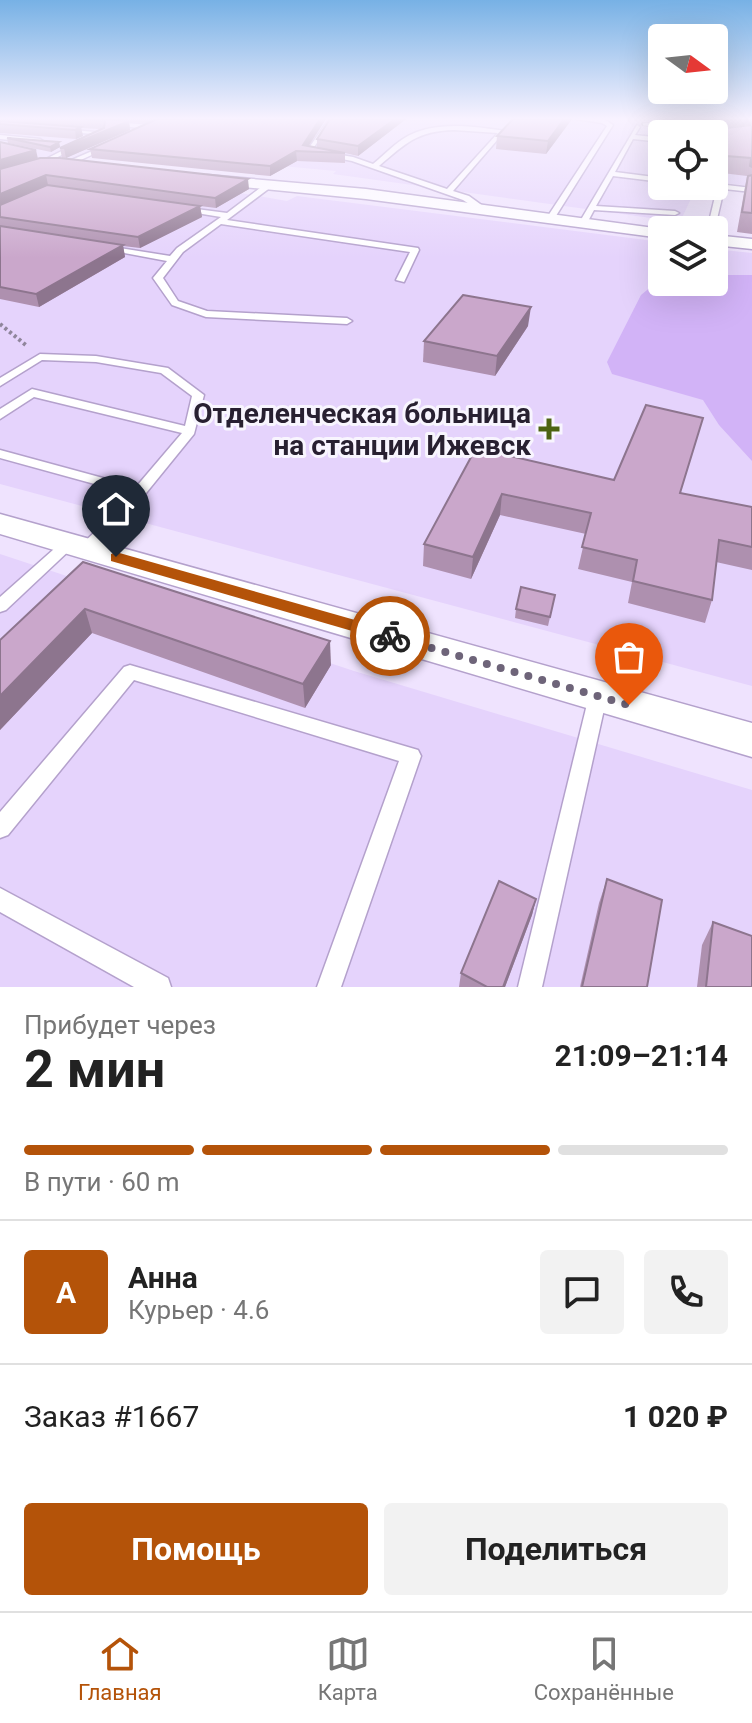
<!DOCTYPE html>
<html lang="ru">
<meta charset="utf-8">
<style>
:root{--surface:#fff;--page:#f2f2f2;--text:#222;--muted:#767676;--line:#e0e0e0;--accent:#b45309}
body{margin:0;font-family:Roboto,sans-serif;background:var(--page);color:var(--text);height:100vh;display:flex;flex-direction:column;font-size:30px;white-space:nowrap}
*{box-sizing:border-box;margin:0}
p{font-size:26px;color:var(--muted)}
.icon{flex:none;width:44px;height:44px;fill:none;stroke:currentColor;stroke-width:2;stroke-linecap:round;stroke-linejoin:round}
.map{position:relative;height:987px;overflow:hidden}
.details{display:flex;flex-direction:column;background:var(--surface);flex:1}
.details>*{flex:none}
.needle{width:52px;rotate:105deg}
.fabs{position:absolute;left:648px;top:24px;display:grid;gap:16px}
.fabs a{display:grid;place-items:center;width:80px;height:80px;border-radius:8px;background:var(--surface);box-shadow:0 8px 32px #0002;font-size:40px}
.pin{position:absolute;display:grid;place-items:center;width:68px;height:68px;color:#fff;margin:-82px -34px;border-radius:50% 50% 50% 0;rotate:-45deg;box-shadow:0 0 8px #0007}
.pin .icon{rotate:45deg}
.courier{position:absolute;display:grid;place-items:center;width:80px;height:80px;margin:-40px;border:6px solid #b45309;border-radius:50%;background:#fff;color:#222;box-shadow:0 2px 10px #0007}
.summary em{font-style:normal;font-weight:700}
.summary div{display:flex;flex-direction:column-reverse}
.summary{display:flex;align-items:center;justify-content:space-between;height:136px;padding:0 24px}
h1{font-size:52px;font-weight:700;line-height:60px}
.bar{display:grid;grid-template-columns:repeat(4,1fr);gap:12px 8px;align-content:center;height:96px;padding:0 24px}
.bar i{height:10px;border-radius:6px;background:var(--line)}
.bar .current{background:var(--accent)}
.bar p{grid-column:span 4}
.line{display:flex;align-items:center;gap:20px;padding:0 24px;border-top:2px solid var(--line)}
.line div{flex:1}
.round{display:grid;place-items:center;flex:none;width:84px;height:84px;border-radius:8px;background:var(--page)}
.action{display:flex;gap:16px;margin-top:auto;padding:16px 24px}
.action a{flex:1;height:92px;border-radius:8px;background:var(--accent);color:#fff;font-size:32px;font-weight:700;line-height:92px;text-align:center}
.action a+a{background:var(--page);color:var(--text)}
.tabs{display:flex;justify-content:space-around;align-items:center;height:112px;border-top:2px solid var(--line);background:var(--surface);font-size:22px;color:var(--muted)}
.tabs a{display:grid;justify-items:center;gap:4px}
.tabs .current{color:var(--accent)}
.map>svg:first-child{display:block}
.built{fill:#e5d3fc}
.green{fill:#d2b3f7}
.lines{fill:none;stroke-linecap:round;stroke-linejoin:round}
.service-casing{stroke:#b4a1cc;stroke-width:3}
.minor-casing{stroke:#b4a1cc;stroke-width:3}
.path{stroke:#8f859b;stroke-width:4;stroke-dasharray:3 3;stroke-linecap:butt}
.service{fill:#fff;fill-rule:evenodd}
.minor{fill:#fff;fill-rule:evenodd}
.rail-casing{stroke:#80768c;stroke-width:4}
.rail{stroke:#f8f5fe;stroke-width:3;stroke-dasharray:8;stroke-linecap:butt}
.wall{fill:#ae90af}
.shaded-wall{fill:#8d758e}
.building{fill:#caa7cb;stroke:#8d758e;stroke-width:2}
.route{fill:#b45309}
.done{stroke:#6e6479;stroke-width:8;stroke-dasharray:0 14.4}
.poi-dot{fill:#4c6311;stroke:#f8f5fe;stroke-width:3}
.labels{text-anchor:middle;stroke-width:6;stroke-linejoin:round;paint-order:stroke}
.poi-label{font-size:28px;font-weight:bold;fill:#282031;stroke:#f8f5fe;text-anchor:end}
</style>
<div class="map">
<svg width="752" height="987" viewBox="0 0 752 987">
<rect width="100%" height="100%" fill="#efe3fe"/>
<g class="built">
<path d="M0,119H631L752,130V186L714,182V134H662V186H697L680,222L333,174L336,171L93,149L61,162L287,201L297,196L662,242V282H714V249L752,253V686L0,484Z"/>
<path d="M0,554L354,671L752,790V987H0Z"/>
</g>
<path class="green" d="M714,275H752V461L719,425L703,400L612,374L607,362L641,295L658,281L714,282Z"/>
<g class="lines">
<g class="service-casing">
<g id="service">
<path d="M576,119H604L613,125L554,219L547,221L546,219L607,126L602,123Z"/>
<path d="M111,122L151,125L154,127L151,129L109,125Z"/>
<path d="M327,122L330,124L312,150L353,157L373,164C383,156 392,146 403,139C432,120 473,126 505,131L453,191L469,196L487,209L480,211L463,200L352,161L306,152ZM454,130L498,133L447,189L379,166C406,143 417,131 454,130Z"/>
<path d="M637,125L640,127L635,135L662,138V142L633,139L615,172L662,178V182L613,176L596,206L675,211L679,213L675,215L594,210L586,225H580L579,223Z"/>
<path d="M64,129L105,133L44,164H40V162L95,134L66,132Z"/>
<path d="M0,135L40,139L43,141L40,143L0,139Z"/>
<path d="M104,146L109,147L72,164L59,162L69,161Z"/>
<path d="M268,182L275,184L227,220L418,248L419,250L404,282L396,280L410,252L221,224L183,252L163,278L178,301L207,311L347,318L352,321L347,324L206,317L172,305L153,278L167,261L103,249L107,246L170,256L177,248L221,217L184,211L180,209L181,207L227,213Z"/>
<path d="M718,184L752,188V192L724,189L714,232L707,230Z"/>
<path d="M40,354L96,356L168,368L204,395L194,434L125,519L91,553L86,554L78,549L81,545L115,513L131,494L0,458V450L136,487L182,433L34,397L0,419V409L32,389L185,426L192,396L161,373L96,362L42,360L0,386V378Z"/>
<path d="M68,539L76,544L73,547L6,610L0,612V597L63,541Z"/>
<path d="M130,665L418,750L421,756L341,987H317L399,761L134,680L8,835L0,838V812L124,667Z"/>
<path d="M598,689L605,691L607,696L542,987H518L589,696L591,691Z"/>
<path d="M0,888L168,978L171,987H134L0,912Z"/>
</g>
</g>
<g class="minor-casing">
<g id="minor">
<path d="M207,175L366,189L669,230H662V238L366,199L202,183L199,180Z"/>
<path d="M714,235L752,239V249L714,245Z"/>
<path d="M0,514L752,723V757L0,534Z"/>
</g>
</g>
<path class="path" d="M0,324L27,346"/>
<use href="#service" class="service"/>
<use href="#minor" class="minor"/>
<g class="rail-casing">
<path id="rail" d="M643,124L676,127"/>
</g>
<use href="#rail" class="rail"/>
</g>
<g class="wall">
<path d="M0,119H326L309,146L317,147V139L329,122L327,119H406L358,156L345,153V163L297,161L270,176L92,158L90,149L147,123L129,122L130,130L66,158L249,189L216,208L200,206L202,217L140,248L123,246L125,257L39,307L0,299V142L38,159L62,158L60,148L100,129L81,128L83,136L76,139L0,133Z"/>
<path d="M572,119L546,154L496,149L497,136Z"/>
<path d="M657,119H752V234L737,232L747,176L714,172V134H662V175L650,173L653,156L656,150L654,149Z"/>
<path d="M7,138L59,142L60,147L51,152L8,143Z"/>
<path d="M528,326L495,376L423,362L424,341Z"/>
<path d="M476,448L614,480L752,507V570L716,562L712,600L705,623L628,603L632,582L578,569L586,534L500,515L471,579L423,566L424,544Z"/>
<path d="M83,562L331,665L305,708L92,633L0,730V640Z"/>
<path d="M555,595L548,626L515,618L516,609Z"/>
<path d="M607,879L647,987H580L599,903Z"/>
<path d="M536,899L532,915L505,987H459L461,973Z"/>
<path d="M713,922L752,987H697L702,945Z"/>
</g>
<g class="shaded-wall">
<path d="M320,119H326L305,151L303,145Z"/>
<path d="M395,119H406L358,156V146Z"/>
<path d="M564,119H572L546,154L548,141Z"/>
<path d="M721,119H752V128L714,136L715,120Z"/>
<path d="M129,121L130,130L66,158L64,148Z"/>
<path d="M81,127L83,136L76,139L75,130Z"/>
<path d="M59,142L60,147L51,152L50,147Z"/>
<path d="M36,150L38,159L0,171V160Z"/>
<path d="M296,151L297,161L270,176V166Z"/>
<path d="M46,175L48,185L0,206V194Z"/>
<path d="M248,179L249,189L216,208L215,198Z"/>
<path d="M200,206L202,217L140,248L138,237Z"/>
<path d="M123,245L125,257L39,307L36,294Z"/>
<path d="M531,307L528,326L495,376L497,356Z"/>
<path d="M502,494L500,515L471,579L473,557Z"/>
<path d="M85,609L92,633L0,730V696Z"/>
<path d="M330,641L331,665L305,708L303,684Z"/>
<path d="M536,899L532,915L505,987H503Z"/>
</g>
<g class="building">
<path d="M83,119H102L129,121L64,148H60L104,128L105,121Z"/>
<path d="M157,119H320L303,145L345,153L296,151L270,166L90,149Z"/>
<path d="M330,119H395L358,146L317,139Z"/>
<path d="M513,119H564L548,141L497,136Z"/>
<path d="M663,119H721L715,120L718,129L752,125V167L750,166L751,158L714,155V134L657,133L658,128L668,126L667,120Z"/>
<path d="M0,121L81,127L75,130L0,124Z"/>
<path d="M7,138L59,142L50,147Z"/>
<path d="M662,138V157L653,156Z"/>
<path d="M0,142L36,150L0,160Z"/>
<path d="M40,158H60L248,179L215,198L46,175L0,194V169Z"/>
<path d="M752,175V213L742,212L748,176Z"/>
<path d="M47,185L200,206L138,237L0,217V205Z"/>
<path d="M0,226L123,245L36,294L0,287Z"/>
<path d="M463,295L531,307L497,356L424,341Z"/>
<path d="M646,405L703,418L680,493L752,507V547L719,540L712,600L633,581L637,560L582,547L591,513L502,494L473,557L424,544L476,448L614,480Z"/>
<path d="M83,562L330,641L303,684L85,609L0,696V640Z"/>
<path d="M521,587L555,595L550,617L516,609Z"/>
<path d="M607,879L662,900L647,987H582Z"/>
<path d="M499,881L536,899L503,987H487L461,973Z"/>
<path d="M713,922L752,936V987H706Z"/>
</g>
<linearGradient id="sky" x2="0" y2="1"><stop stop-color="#77b1e5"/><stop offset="0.46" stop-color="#f8f2ff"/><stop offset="1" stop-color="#f8f2ff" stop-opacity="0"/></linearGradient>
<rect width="752" height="258" fill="url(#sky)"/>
<path class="route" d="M116,552L390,630L397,636L390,642L111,561V554Z"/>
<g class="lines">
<path class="done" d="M390,636L629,705"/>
</g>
<path class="poi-dot" d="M545 417h8v8h8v8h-8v8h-8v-8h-8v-8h8z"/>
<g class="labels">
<g class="poi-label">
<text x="531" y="423">Отделенческая больница<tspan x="531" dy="32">на станции Ижевск</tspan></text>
</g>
</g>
</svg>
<div class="fabs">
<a><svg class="needle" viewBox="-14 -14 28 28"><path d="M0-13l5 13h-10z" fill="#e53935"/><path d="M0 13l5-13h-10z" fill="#767676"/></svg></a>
<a><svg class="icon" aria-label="locate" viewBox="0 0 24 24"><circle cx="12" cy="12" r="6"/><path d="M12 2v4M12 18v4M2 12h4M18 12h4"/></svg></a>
<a><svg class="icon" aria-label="layers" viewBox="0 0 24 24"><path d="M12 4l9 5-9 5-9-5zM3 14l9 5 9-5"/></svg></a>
</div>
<div class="pin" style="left:629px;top:705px;background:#ea580c"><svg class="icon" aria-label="bag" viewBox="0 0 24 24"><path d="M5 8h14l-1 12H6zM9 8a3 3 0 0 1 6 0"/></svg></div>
<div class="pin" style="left:116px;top:557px;background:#1f2937"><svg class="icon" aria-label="home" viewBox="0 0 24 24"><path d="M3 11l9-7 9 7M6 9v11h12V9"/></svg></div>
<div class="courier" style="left:390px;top:636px"><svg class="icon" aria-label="bike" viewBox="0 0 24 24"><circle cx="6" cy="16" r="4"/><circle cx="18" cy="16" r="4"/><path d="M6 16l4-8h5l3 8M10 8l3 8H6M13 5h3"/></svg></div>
</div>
<section class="details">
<div class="summary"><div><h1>2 мин</h1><p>Прибудет через</p></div><em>21:09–21:14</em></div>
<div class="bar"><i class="current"></i><i class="current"></i><i class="current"></i><i></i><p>В пути · 60 m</p></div>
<div class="line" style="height:144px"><b class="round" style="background:var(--accent);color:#fff">А</b><div><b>Анна</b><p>Курьер · 4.6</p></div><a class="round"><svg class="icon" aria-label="chat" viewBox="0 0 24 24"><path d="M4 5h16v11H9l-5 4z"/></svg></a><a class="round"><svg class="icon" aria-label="phone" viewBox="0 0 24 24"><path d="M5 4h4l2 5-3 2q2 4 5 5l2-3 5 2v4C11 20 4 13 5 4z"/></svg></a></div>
<div class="line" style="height:104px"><div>Заказ #1667</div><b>1 020 ₽</b></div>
<div class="action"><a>Помощь</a><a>Поделиться</a></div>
</section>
<nav class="tabs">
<a class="current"><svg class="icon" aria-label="home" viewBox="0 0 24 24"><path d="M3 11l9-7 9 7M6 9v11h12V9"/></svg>Главная</a>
<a><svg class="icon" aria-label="map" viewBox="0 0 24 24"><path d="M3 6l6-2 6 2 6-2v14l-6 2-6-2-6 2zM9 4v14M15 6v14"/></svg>Карта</a>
<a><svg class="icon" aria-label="saved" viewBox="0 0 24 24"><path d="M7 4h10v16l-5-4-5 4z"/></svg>Сохранённые</a>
</nav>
